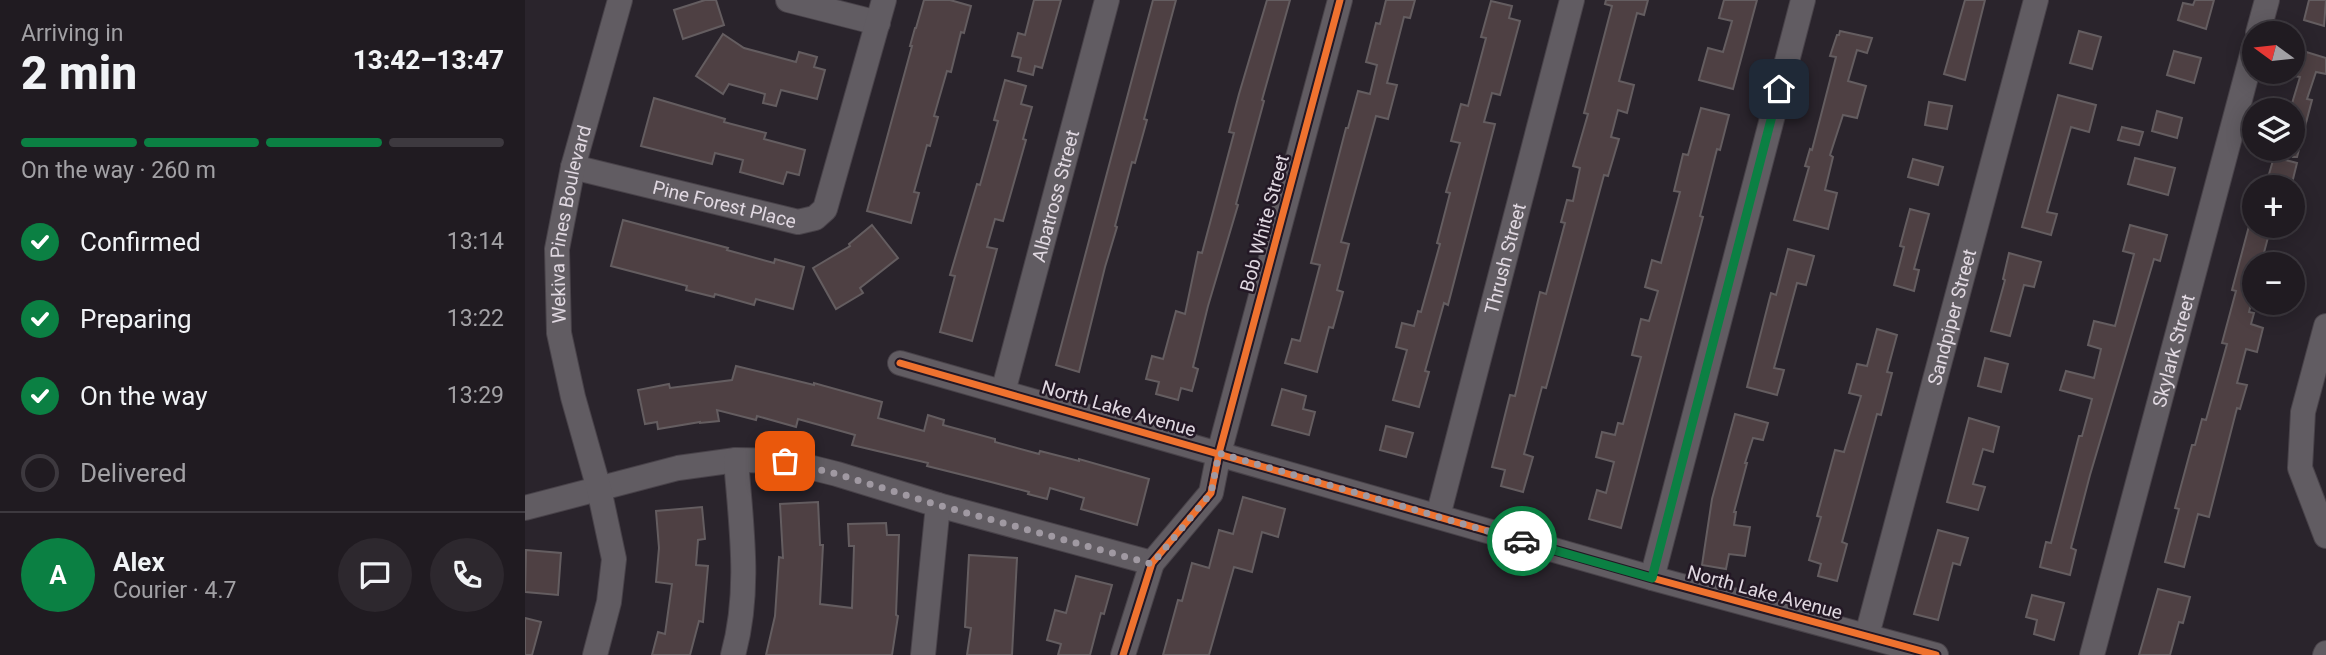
<!DOCTYPE html>
<meta charset="utf-8">
<style>
:root{--surface:#201b21;--page:#2d282e;--text:#f1f3f6;--muted:#a2a1a5;--line:#3d393f;--accent:#0b8043}
body{margin:0;font-family:Roboto,sans-serif;background:var(--page);color:var(--text);height:100vh;display:flex;flex-direction:column;font-size:26px;white-space:nowrap}
*{box-sizing:border-box;margin:0}
p{font-size:23px;color:var(--muted)}
.icon{flex:none;width:38px;height:38px;fill:none;stroke:currentColor;stroke-width:2;stroke-linecap:round;stroke-linejoin:round}
.map{position:relative;flex:1;overflow:hidden}
.side{display:flex;flex-direction:column;background:var(--surface);width:525px}
.side>*{flex:none}
.needle{width:46px;rotate:285deg}
.fabs{position:absolute;left:1717px;top:21px;display:grid;gap:14px}
.fabs a{display:grid;place-items:center;width:63px;height:63px;border-radius:50%;background:var(--surface);box-shadow:0 4px 18px #0003,0 0 0 2px var(--line);font-size:35px}
.pin{position:absolute;display:grid;place-items:center;width:60px;height:60px;color:#fff;margin:-30px;border-radius:14px;box-shadow:0 4px 10px #0006}
.courier{position:absolute;display:grid;place-items:center;width:70px;height:70px;margin:-35px;border:5px solid #0b8043;border-radius:50%;background:#fff;color:#222;box-shadow:0 2px 9px #0007}
.headline em{font-style:normal;font-weight:800}
.headline div{display:flex;flex-direction:column-reverse}
.headline{display:flex;align-items:center;justify-content:space-between;height:119px;padding:0 21px}
h1{font-size:46px;font-weight:800;line-height:52px}
.bar{display:grid;grid-template-columns:repeat(4,1fr);gap:10px 7px;align-content:center;height:84px;padding:0 21px}
.bar i{height:9px;border-radius:5px;background:var(--line)}
.bar .active{background:var(--accent)}
.bar p{grid-column:span 4}
.line{display:flex;align-items:center;gap:18px;padding:0 21px;border-top:2px solid var(--line)}
.line div{flex:1}
.round{display:grid;place-items:center;flex:none;width:74px;height:74px;border-radius:37px;background:var(--page)}
ol{padding:0 21px;list-style:none}
li{display:flex;align-items:center;gap:21px;height:77px}
li p{margin-inline-start:auto}
li .icon{padding:7px;border-radius:50%;background:var(--accent);color:#fff;stroke-width:4}
li:last-child{color:var(--muted)}
li i{width:38px;height:38px;border:4px solid var(--line);border-radius:50%}
main{display:flex;flex:1;min-height:0}
.map>svg:first-child{display:block}
.building{fill:#4e4043;stroke:#645d60;stroke-width:2}
.lines{fill:none;stroke-linecap:round;stroke-linejoin:round}
.minor-casing{stroke:#484249;stroke-width:26}
.minor{stroke:#615c62;stroke-width:24}
.cycleway-casing{stroke:#231825;stroke-width:11}
.cycleway{stroke:#ef722f;stroke-width:7}
.done{stroke:#a099a2;stroke-width:7;stroke-dasharray:0 12.6}
.route{stroke:#0b8043;stroke-width:9}
.labels{text-anchor:middle;stroke-width:5;stroke-linejoin:round;paint-order:stroke}
.street-label{font-size:19px;fill:#e0d8e1;stroke:#231825}
</style>
<main>
<section class="side">
<div class="headline"><div><h1>2 min</h1><p>Arriving in</p></div><em>13:42–13:47</em></div>
<div class="bar"><i class="active"></i><i class="active"></i><i class="active"></i><i></i><p>On the way · 260 m</p></div>
<ol>
<li><svg class="icon" aria-label="check" viewBox="0 0 24 24"><path d="M5 12l5 5 9-10"/></svg>Confirmed<p>13:14</p></li>
<li><svg class="icon" aria-label="check" viewBox="0 0 24 24"><path d="M5 12l5 5 9-10"/></svg>Preparing<p>13:22</p></li>
<li><svg class="icon" aria-label="check" viewBox="0 0 24 24"><path d="M5 12l5 5 9-10"/></svg>On the way<p>13:29</p></li>
<li><i></i>Delivered</li>
</ol>
<div class="line" style="height:126px"><b class="round" style="background:var(--accent);color:#fff">A</b><div><b>Alex</b><p>Courier · 4.7</p></div><a class="round"><svg class="icon" aria-label="chat" viewBox="0 0 24 24"><path d="M4 5h16v11H9l-5 4z"/></svg></a><a class="round"><svg class="icon" aria-label="phone" viewBox="0 0 24 24"><path d="M5 4h4l2 5-3 2q2 4 5 5l2-3 5 2v4C11 20 4 13 5 4z"/></svg></a></div>
</section>
<div class="map">
<svg width="1801" height="655" viewBox="0 0 1801 655">
<rect width="100%" height="100%" fill="#2a242c"/>
<g class="building">
<path d="M180,0H191L199,25L158,39L149,10Z"/>
<path d="M399,0H425L446,6L439,33L436,32L426,72L422,71L409,116L413,117L405,146L402,145L389,192L394,193L386,223L342,211L387,46H385L390,28H391Z"/>
<path d="M509,0H536L517,68L510,66L508,75L493,71L496,58L487,56L493,33L500,35Z"/>
<path d="M628,0H651L619,119L622,120L610,163L607,162L590,226L592,227L580,267L554,372L531,365Z"/>
<path d="M742,0H765L737,100L739,101L711,204L713,205L683,306L668,367L673,369L667,391L656,388L653,400L631,394L634,382L621,379L627,356L638,359L651,311L660,314L673,252L677,253L709,133L704,132L714,94Z"/>
<path d="M861,0H890L885,18L879,17L862,83L872,85L863,119L851,116L816,242L824,244L812,290L818,292L808,328L804,327L792,372L760,363L767,339L775,341L795,265L786,263L821,128H823L833,91L845,94L852,65L841,62L851,23L855,24Z"/>
<path d="M1081,0H1123L1119,15L1112,13L1094,81L1109,85L1102,113L1093,110L1086,137L1094,139L1083,176L1079,175L1021,388L1017,387L999,454L1008,457L998,492L976,486L980,470L967,467L985,395L990,396L1015,292L1021,294L1040,223L1036,222L1042,200L1048,201L1055,168L1048,166L1063,114L1059,113L1087,6L1080,4Z"/>
<path d="M1199,0H1232L1208,89L1174,80L1183,48L1198,52L1207,21L1194,18Z"/>
<path d="M1440,0H1460L1440,80L1419,74Z"/>
<path d="M1670,0H1689L1681,29L1653,20L1658,3L1668,5Z"/>
<path d="M1784,0H1801L1799,26L1779,20Z"/>
<path d="M966,1L987,6L984,18L995,21L975,95L967,93L959,122L970,124L923,305L919,303L900,371L904,372L894,407L868,400L882,350L871,347L877,323L889,326L893,311L896,312L915,244L912,243L925,193L921,192L935,143L926,141L936,104L943,106L961,38L956,37Z"/>
<path d="M1315,31L1347,38L1342,53L1332,50L1323,81L1341,86L1332,118L1318,115L1305,155L1308,157L1300,190L1312,193L1303,229L1269,220L1284,167L1280,166L1285,149L1287,150L1311,57L1305,56L1312,35H1314Z"/>
<path d="M1554,31L1576,37L1567,69L1545,63Z"/>
<path d="M198,34L219,48L271,62L274,52L292,57L289,67L300,70L292,99L256,90L251,106L238,103L240,94L204,84L198,94L171,76Z"/>
<path d="M1649,51L1676,58L1669,83L1642,75Z"/>
<path d="M1778,51L1801,58V74L1791,72L1782,99L1787,100L1772,157H1768V110H1765L1775,77L1769,76Z"/>
<path d="M480,80L501,86L496,104L507,107L498,139L501,140L478,221L470,219L462,247L472,249L447,341L415,332L430,276L425,275L452,184L455,185L473,121L469,120Z"/>
<path d="M1533,95L1571,105L1564,132L1546,127L1522,212L1532,214L1526,235L1497,227Z"/>
<path d="M129,98L200,119L199,122L241,133L239,139L280,150L274,175L262,172L258,184L215,172L218,160L190,153L187,164L116,146Z"/>
<path d="M1404,102L1427,106L1422,129L1400,125Z"/>
<path d="M1176,108L1204,115L1195,150L1192,149L1175,216L1178,217L1096,528L1064,519L1072,490L1081,493L1089,462L1071,457L1077,432L1090,435L1093,423L1098,424L1116,357L1107,355L1116,319L1124,321L1133,291L1120,287L1127,260L1136,263L1155,192L1149,191L1158,154L1163,155Z"/>
<path d="M1632,111L1657,118L1652,138L1627,131Z"/>
<path d="M1597,127L1618,132L1614,145L1593,140Z"/>
<path d="M1749,157L1772,163L1766,187L1742,181Z"/>
<path d="M1610,158L1650,168L1643,195L1603,184Z"/>
<path d="M1388,159L1418,167L1413,185L1383,177Z"/>
<path d="M1385,209L1404,214L1389,269L1394,270L1389,291L1369,285L1379,247L1375,246Z"/>
<path d="M98,220L203,248L202,250L249,263L250,259L279,267L268,309L231,299L229,305L190,294L189,297L161,290L162,286L86,266Z"/>
<path d="M347,225L373,258L335,288L338,293L311,309L288,268L325,246L324,244Z"/>
<path d="M1605,225L1642,235L1635,261L1629,259L1565,475L1546,548L1551,550L1545,575L1515,567L1521,542L1526,543L1554,436H1557L1567,399L1535,390L1541,371L1569,378L1576,349L1563,345L1569,321L1590,326L1609,254L1598,251Z"/>
<path d="M1724,226H1746L1736,264H1729V292L1724,312L1729,313L1726,324L1738,328L1732,352L1721,349L1712,383L1722,385L1715,409L1712,408L1684,517L1673,514L1659,567L1640,562L1654,509L1650,508L1667,445H1670L1677,419L1681,420L1702,344L1697,343L1711,291L1707,290Z"/>
<path d="M1263,249L1289,256L1281,285L1272,283L1249,368L1259,370L1252,395L1222,387L1246,293L1251,295Z"/>
<path d="M1484,253L1516,262L1509,287L1499,285L1485,336L1466,331L1480,280L1478,279Z"/>
<path d="M1352,329L1372,335L1362,372L1367,373L1356,415L1352,414L1317,542L1322,544L1312,581L1293,576L1296,564L1284,560L1296,517L1292,516L1310,450L1319,452L1336,396L1324,393L1332,364L1342,366Z"/>
<path d="M1460,358L1483,364L1476,392L1453,386Z"/>
<path d="M211,366L289,385V383L357,402L353,418L399,431L403,415L419,420L418,425L470,439V442L514,454L515,451L554,461V459L624,479L612,525L556,509L559,498L525,488L522,499L503,494L504,492L466,482L402,466L403,463L327,445L330,435L273,419L271,427L232,416L231,420L192,410L194,421L175,423V422L133,429L132,422L120,424L113,390L144,384L145,388L207,380Z"/>
<path d="M757,389L781,396L778,409L790,412L784,435L747,425Z"/>
<path d="M1210,414L1243,423L1238,440L1228,438L1220,463H1222L1209,512H1211L1209,525L1225,527L1220,556L1204,554L1201,569L1177,565L1187,499Z"/>
<path d="M1444,418L1474,427L1468,452L1458,449L1448,484L1460,487L1453,510L1422,502Z"/>
<path d="M861,426L888,433L881,457L855,450Z"/>
<path d="M718,497L760,509L753,537L737,532L727,572L709,567L684,655H638L653,600L657,601L667,563L684,568L694,530L708,534Z"/>
<path d="M293,502L295,545H298L295,604L327,608L329,546H324L323,524L361,523L362,535H374L371,615L373,616L367,655H241L250,616L254,557L258,558L255,504Z"/>
<path d="M177,507L180,539L173,540L171,565L183,566L178,622L174,621L165,655H127L133,632L140,634L147,584L131,582L134,548L131,511Z"/>
<path d="M1413,530L1443,538L1435,565L1428,563L1413,620L1389,614Z"/>
<path d="M1,550L36,553L33,595L0,592Z"/>
<path d="M444,555L492,558L487,655H442L446,628L440,627Z"/>
<path d="M551,576L587,585L579,614L576,613L565,655H533L536,644L522,640L530,610L541,613Z"/>
<path d="M1633,589L1665,597L1658,623L1654,622L1645,655H1614Z"/>
<path d="M1507,595L1539,603L1529,640L1509,634L1512,620L1501,617Z"/>
<path d="M0,618L16,622L7,655H0Z"/>
</g>
<g class="lines">
<g class="minor-casing">
<g id="minor">
<path d="M263,0L353,23"/>
<path d="M1733,33L1742,0"/>
<path id="s1" d="M48,167L273,222L290,218L300,209L359,0"/>
<path d="M1801,326L1778,412L1775,468L1801,536"/>
<path d="M375,363L1127,578L1411,655"/>
<path id="s2" d="M478,392L582,0"/>
<path d="M0,508L153,468L211,460L260,461L312,474L413,505L627,563"/>
<path id="s3" d="M913,516L1047,0"/>
<path d="M1127,578L1278,0"/>
<path id="s4" d="M1342,635L1511,0"/>
<path id="s5" d="M70,655L84,602L89,559L74,489L48,397L34,333L32,249L48,167L95,0"/>
<path d="M208,655C226,591 216,525 211,460"/>
<path d="M398,655L413,505"/>
<path d="M598,655L627,563L686,493L694,453L815,0"/>
<path id="s6" d="M1567,655L1729,47"/>
<path d="M1800,655L1801,653"/>
</g>
</g>
<use href="#minor" class="minor"/>
<g class="cycleway-casing">
<g id="cycleway">
<path d="M375,363L1127,578L1411,655"/>
<path d="M598,655L627,563L686,493L694,453L815,0"/>
</g>
</g>
<use href="#cycleway" class="cycleway"/>
</g>
<g class="lines">
<path class="done" d="M260,461L312,474L413,505L627,564L686,493L694,453L997,541"/>
<path class="route" d="M997,541L1127,578L1254,89"/>
</g>
<g class="labels">
<g class="street-label">
<text dy="7" stroke="none"><textPath href="#s2" startOffset="203">Albatross Street</textPath></text>
<text dy="7" stroke="none"><textPath href="#s1" startOffset="156">Pine Forest Place</textPath></text>
<text transform="translate(739 223) rotate(-75)" y="7">Bob White Street</text>
<text dy="7" stroke="none"><textPath href="#s5" startOffset="441">Wekiva Pines Boulevard</textPath></text>
<text dy="7" stroke="none"><textPath href="#s3" startOffset="266">Thrush Street</textPath></text>
<text dy="7" stroke="none"><textPath href="#s4" startOffset="329">Sandpiper Street</textPath></text>
<text dy="7" stroke="none"><textPath href="#s6" startOffset="315">Skylark Street</textPath></text>
<text transform="translate(594 408) rotate(16)" y="7">North Lake Avenue</text>
<text transform="translate(1240 592) rotate(15)" y="7">North Lake Avenue</text>
</g>
</g>
</svg>
<div class="fabs">
<a><svg class="needle" viewBox="-14 -14 28 28"><path d="M0-13l5 13h-10z" fill="#e53935"/><path d="M0 13l5-13h-10z" fill="#a2a1a5"/></svg></a>
<a><svg class="icon" aria-label="layers" viewBox="0 0 24 24"><path d="M12 4l9 5-9 5-9-5zM3 14l9 5 9-5"/></svg></a>
<a>+</a>
<a>−</a>
</div>
<div class="pin" style="left:260px;top:461px;background:#ea580c"><svg class="icon" aria-label="bag" viewBox="0 0 24 24"><path d="M5 8h14l-1 12H6zM9 8a3 3 0 0 1 6 0"/></svg></div>
<div class="pin" style="left:1254px;top:89px;background:#1f2937"><svg class="icon" aria-label="home" viewBox="0 0 24 24"><path d="M3 11l9-7 9 7M6 9v11h12V9"/></svg></div>
<div class="courier" style="left:997px;top:541px"><svg class="icon" aria-label="car" viewBox="0 0 24 24"><path d="M5 17H2v-5l4-1 3-4h7l3 4 3 1v5h-3M9 17h6M6 11h13"/><circle cx="7" cy="17" r="2"/><circle cx="17" cy="17" r="2"/></svg></div>
</div>
</main>
